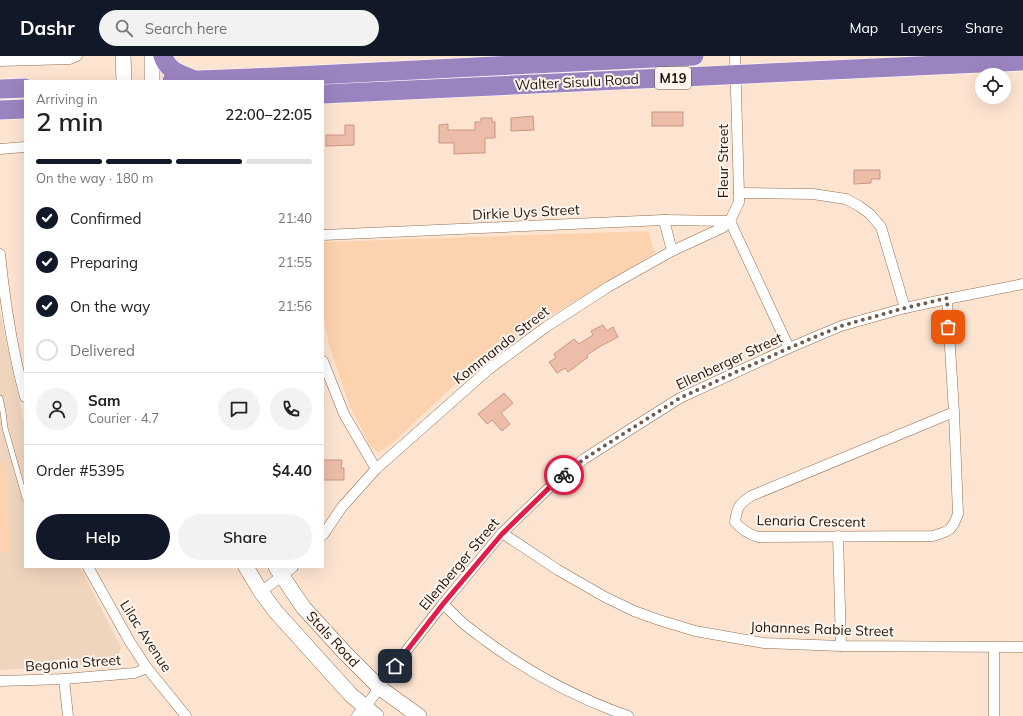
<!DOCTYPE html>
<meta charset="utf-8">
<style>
:root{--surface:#fff;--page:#f2f2f2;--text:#222;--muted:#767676;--line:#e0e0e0;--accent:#111827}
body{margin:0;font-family:Mulish,sans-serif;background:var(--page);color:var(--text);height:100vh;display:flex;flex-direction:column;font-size:15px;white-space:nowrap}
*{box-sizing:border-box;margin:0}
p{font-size:13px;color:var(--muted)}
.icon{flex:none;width:22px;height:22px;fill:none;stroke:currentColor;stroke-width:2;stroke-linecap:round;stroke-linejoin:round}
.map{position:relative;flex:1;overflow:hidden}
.panel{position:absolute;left:24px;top:24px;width:300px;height:488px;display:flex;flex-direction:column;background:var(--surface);border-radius:0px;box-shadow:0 4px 16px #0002}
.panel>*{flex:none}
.fabs{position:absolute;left:975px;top:12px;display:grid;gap:8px}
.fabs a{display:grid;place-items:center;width:36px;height:36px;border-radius:50%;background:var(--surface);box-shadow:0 4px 16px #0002;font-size:20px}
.pin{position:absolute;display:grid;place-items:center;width:34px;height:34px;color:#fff;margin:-17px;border-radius:8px;box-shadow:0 2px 6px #0006}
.courier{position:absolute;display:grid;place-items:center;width:40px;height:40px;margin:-20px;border:3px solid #e11d48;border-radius:50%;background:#fff;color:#222;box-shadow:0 1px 5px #0007}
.overview em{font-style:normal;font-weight:600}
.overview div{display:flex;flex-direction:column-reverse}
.overview{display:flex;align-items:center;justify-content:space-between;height:68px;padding:0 12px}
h1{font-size:26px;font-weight:600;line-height:30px}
.bar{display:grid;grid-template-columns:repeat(4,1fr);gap:6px 4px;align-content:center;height:48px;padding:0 12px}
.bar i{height:5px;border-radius:3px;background:var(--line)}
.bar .on{background:var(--accent)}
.bar p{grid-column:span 4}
.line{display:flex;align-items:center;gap:10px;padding:0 12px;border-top:1px solid var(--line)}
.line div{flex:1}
.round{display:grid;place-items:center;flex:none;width:42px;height:42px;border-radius:21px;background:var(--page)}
ol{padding:0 12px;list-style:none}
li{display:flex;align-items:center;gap:12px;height:44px}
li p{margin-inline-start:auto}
li .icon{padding:4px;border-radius:50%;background:var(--accent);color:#fff;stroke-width:4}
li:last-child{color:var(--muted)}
li i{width:22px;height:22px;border:2px solid var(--line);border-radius:50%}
.primary-button{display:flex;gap:8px;margin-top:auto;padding:8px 12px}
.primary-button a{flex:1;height:46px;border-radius:24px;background:var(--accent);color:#fff;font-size:16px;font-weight:600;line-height:46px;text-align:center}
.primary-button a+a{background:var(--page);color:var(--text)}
header{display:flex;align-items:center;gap:24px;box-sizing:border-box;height:56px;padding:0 20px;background:var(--accent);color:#fff}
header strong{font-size:19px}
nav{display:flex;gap:22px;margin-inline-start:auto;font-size:14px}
.search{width:280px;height:36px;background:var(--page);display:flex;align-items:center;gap:10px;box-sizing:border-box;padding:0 14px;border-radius:22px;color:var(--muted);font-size:15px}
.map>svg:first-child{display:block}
.built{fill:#f0d5be}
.green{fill:#fdd2ae}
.building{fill:#eebdaa;stroke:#c69785}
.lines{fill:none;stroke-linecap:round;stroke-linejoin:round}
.lane-casing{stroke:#916e4f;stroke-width:6}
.street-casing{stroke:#916e4f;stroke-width:11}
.secondary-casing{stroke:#916e4f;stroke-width:16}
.highway-casing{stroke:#fff;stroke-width:20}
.lane{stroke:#fff;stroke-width:5}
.street{stroke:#fff;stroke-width:10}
.secondary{stroke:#fff;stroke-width:15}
.highway{stroke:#9b83c0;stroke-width:19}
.done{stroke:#6f5d4f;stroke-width:4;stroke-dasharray:0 7.2}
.route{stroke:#e11d48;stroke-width:5}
.labels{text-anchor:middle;stroke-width:4;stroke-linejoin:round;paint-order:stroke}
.shield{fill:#fdf5ee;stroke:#64584e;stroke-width:1}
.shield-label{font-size:13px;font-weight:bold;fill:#231509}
.street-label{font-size:14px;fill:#231509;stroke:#fdf5ee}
</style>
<header>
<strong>Dashr</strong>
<div class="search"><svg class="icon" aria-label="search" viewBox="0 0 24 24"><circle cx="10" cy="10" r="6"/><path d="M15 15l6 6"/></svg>Search here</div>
<nav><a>Map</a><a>Layers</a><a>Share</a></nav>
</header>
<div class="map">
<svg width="1023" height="660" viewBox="0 0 1023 660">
<rect width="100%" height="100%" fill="#fde4d1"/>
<path class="built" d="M0,256L25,371V511H80L121,591L116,608L0,614Z"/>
<g class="green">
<path d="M648,175L655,197L487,298L388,391L378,396L369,388L350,351L329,289L323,259V186Z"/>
<path d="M0,406H6L10,496L0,497Z"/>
</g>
<g class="building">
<rect x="652" y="56" width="31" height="14"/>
<path d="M533,60L534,74L511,75V62Z"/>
<path d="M481,62H492V66H495V82H485V97H475L454,98V87H439V69L448,68V74H475V66H481Z"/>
<path d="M345,69H354V89L326,90V79H345Z"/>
<path d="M854,114H880V123H871V127L854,128Z"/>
<path d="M603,269L607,275L613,271L618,281L599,291L587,299L588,301L568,316L565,312L557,317L549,306L556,302L554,298L574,283L579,288L593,279L591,275Z"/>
<path d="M504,337L513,347L501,357L510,368L502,375L492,364L487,368L478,358Z"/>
<path d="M323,404H342L341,412H344V424H323Z"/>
</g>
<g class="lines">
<g class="lane-casing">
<path id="lane" d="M0,342L3,356L5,372L25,442"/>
</g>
<g class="street-casing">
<g id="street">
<path d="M0,5L70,3L77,0"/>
<path d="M0,93L25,91"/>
<path d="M739,137L813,138L846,143L859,150L870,158L881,171L905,252"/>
<path d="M664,164L672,195"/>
<path d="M730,165L789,292"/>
<path d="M323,179L664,164L730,165"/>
<path d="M0,198C5,247 12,293 25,341"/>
<path d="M947,243L954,356L958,458C952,474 950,475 933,480L758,481C748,478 742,474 735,466C737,451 739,448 751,440L954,356"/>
<path d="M323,305L344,358L376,413"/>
<path d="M502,477L558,514L605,541L634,555L659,564L695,575L764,587L841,590L1023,591"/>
<path d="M323,479L342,451L376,413L489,313L546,271L608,231L672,195L722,172L730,165L739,146V137L735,0"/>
<path d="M838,480L841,590"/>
<path d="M88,511L130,586L147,612L186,660"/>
<path d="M261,536L293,511"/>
<path d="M443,548C450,554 456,561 463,567C470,573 477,578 485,584C528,616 577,642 628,660"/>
<path d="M64,623L68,660"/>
<path d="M0,625L64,623L135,617L147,612"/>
<path d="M357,660C368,648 377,636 385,622L443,548L502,477L552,429L584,403L623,378L680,342L789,292L841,270L905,252L947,243L1023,228"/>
<path d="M994,660V592"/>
</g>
</g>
<g class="secondary-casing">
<g id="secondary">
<path d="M123,0L124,25"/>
<path d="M152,0V25"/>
<path d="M246,511L261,536L276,556L351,639L376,660"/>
<path d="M276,511L303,551L345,597L380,632L419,660"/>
</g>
</g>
<g class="highway-casing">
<g id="highway">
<path d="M163,0C168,15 178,17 192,23"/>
<path d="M172,25L275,21L694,0"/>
<path d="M0,33L25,32"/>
<path d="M323,38L1023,5"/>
<path d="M0,54L25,53"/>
</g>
</g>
<use href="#lane" class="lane"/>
<use href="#street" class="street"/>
<use href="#secondary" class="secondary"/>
<use href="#highway" class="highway"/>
</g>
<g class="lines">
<path class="done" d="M564,419L584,403L623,378L680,342L736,316L789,292L841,270L905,252L947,242L948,271"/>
<path class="route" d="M395,610L443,548L502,478L552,429L564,419"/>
</g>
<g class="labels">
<rect class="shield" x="655" y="11" width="36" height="22" rx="3"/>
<g class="shield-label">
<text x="673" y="27">M19</text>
</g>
<g class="street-label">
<text transform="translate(577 26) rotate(-3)" y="5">Walter Sisulu Road</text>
<text transform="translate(723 105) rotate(-90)" y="5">Fleur Street</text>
<text transform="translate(526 156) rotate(-3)" y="5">Dirkie Uys Street</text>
<text transform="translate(501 289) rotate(-38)" y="5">Kommando Street</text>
<text transform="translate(729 305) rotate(-25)" y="5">Ellenberger Street</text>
<text transform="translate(811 465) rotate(1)" y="5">Lenaria Crescent</text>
<text transform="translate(459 508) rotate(-50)" y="5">Ellenberger Street</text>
<text transform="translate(822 573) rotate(2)" y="5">Johannes Rabie Street</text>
<text transform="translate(146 580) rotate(57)" y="5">Lilac Avenue</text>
<text transform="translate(333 583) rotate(47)" y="5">Stals Road</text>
<text transform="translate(73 607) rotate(-4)" y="5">Begonia Street</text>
</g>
</g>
</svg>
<div class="fabs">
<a><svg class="icon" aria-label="locate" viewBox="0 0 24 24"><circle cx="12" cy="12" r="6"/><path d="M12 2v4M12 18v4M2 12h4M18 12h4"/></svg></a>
</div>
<div class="pin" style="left:948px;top:271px;background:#ea580c"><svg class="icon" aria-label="bag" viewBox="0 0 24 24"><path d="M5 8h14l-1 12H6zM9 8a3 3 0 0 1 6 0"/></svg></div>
<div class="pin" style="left:395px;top:610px;background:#1f2937"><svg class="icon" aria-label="home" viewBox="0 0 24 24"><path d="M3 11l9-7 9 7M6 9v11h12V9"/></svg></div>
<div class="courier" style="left:564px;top:419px"><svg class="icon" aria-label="bike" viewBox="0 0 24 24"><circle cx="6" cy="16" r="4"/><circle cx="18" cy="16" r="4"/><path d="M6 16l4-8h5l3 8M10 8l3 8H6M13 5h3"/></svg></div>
<section class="panel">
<div class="overview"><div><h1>2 min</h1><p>Arriving in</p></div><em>22:00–22:05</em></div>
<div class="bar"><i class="on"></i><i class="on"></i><i class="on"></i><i></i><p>On the way · 180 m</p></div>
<ol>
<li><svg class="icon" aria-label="check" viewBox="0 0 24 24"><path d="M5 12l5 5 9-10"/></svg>Confirmed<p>21:40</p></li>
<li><svg class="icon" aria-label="check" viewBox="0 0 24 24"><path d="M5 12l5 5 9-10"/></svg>Preparing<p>21:55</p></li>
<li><svg class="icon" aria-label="check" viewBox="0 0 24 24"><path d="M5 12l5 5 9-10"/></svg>On the way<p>21:56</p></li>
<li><i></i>Delivered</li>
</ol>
<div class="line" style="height:72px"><a class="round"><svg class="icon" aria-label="person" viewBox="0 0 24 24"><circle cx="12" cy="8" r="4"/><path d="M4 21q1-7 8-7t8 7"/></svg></a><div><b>Sam</b><p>Courier · 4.7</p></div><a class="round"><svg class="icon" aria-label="chat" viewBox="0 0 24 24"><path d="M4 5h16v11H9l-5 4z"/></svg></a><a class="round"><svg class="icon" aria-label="phone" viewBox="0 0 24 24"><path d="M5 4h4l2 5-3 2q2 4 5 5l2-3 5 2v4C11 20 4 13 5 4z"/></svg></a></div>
<div class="line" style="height:52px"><div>Order #5395</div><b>$4.40</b></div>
<div class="primary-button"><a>Help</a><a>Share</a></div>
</section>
</div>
